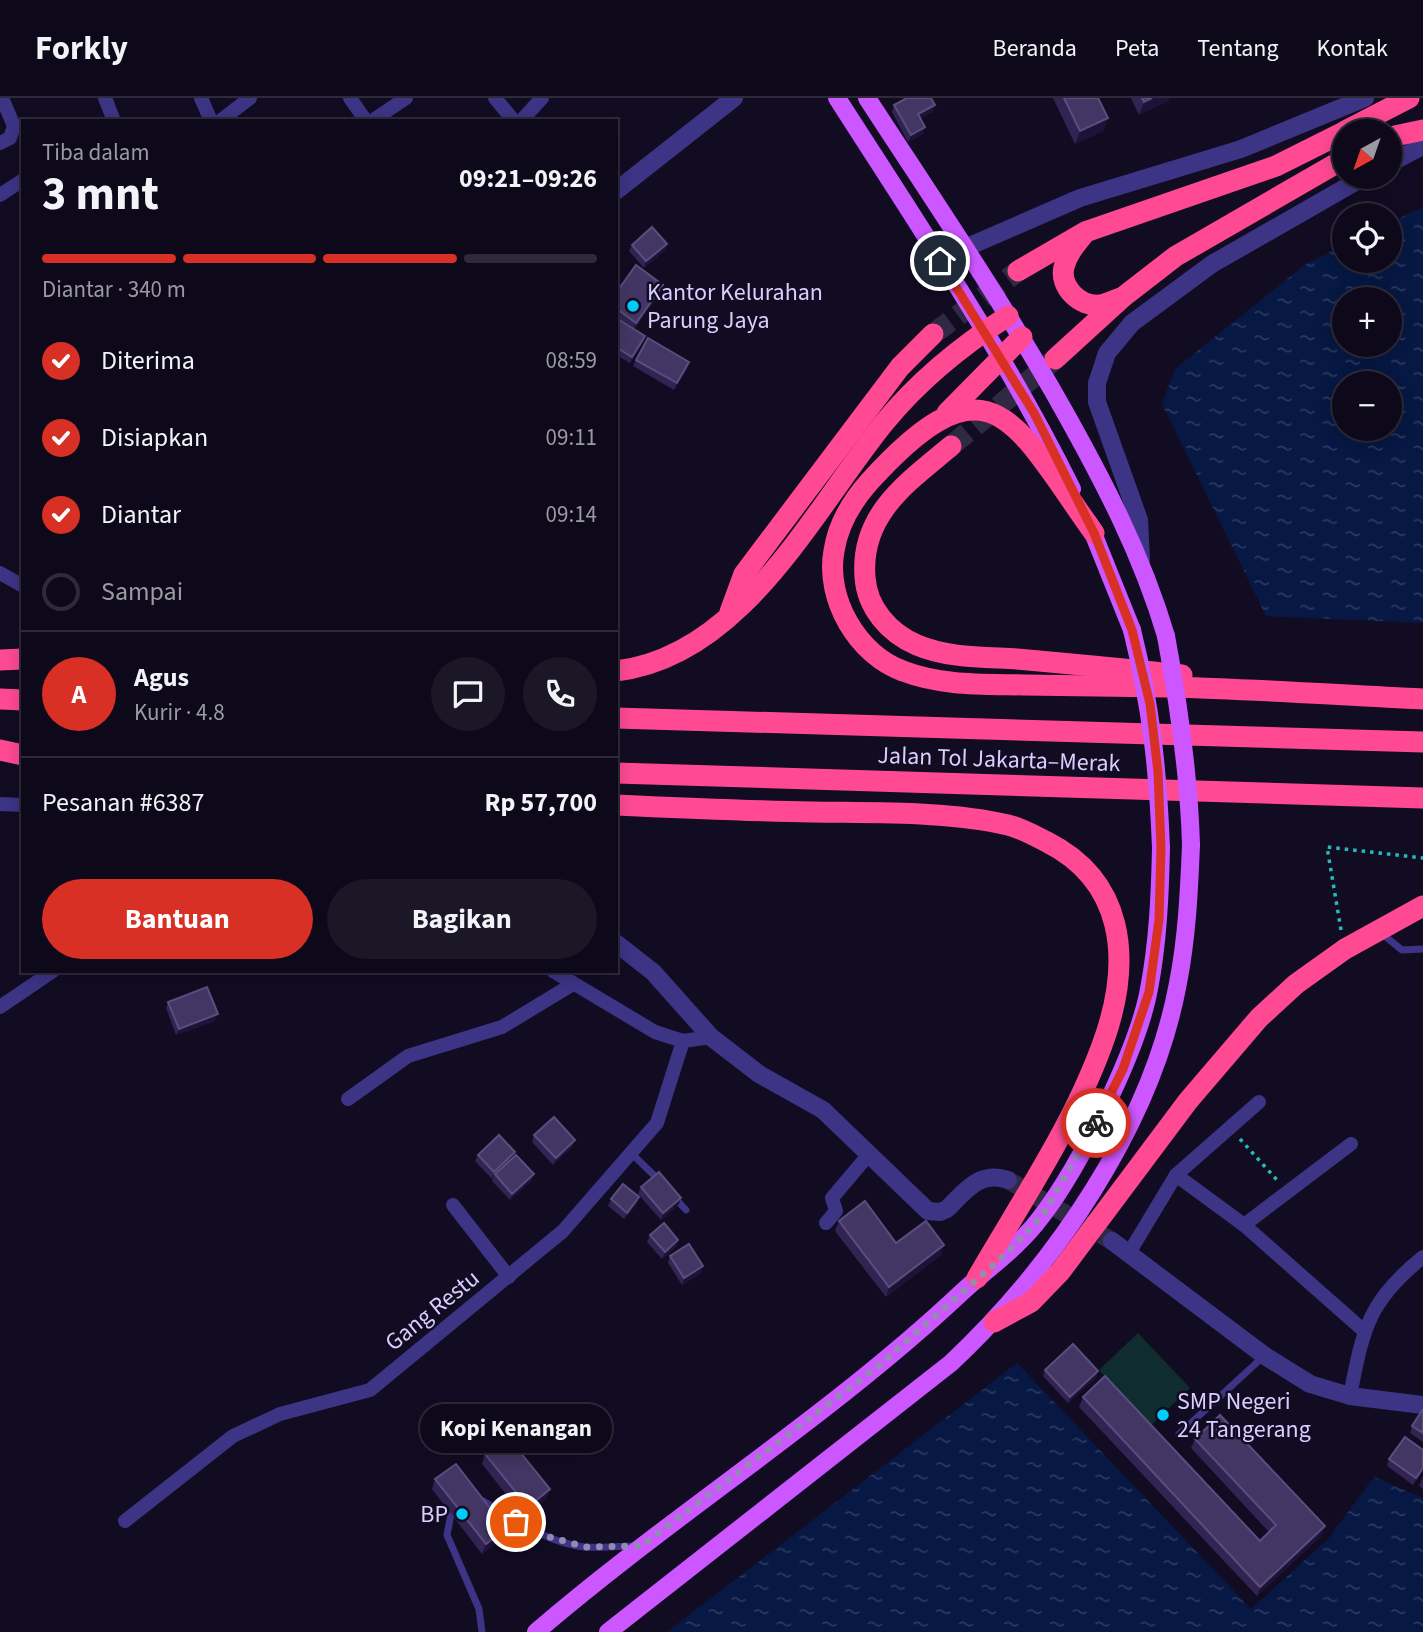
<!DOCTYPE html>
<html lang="id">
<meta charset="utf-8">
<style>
:root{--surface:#0e091a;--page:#1c1727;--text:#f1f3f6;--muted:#9b9aa2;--line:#2e2a39;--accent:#d93025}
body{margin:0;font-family:"Source Sans 3",sans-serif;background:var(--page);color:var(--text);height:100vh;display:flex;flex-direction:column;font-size:26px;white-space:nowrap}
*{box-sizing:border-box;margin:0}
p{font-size:23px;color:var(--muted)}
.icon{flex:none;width:38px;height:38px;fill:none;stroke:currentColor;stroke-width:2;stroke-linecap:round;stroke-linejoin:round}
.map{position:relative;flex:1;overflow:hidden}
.drawer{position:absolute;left:21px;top:21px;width:597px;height:854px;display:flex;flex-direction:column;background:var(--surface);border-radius:0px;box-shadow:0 4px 18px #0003,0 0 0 2px var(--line)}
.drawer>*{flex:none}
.needle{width:46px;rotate:220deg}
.controls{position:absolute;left:1332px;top:21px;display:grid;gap:14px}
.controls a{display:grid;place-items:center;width:70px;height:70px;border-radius:50%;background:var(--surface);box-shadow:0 4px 18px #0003,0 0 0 2px var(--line);font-size:35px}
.pin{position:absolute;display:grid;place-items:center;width:60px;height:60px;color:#fff;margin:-30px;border:4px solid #fff;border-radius:50%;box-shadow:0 2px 7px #0007}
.courier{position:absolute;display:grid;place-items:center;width:70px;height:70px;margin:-35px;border:5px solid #d93025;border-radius:50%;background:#fff;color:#222;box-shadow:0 2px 9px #0007}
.bubble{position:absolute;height:49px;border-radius:24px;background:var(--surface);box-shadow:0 4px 18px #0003,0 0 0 2px var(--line);font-size:23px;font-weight:700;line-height:49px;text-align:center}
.headline em{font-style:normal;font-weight:700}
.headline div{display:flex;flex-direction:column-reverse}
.headline{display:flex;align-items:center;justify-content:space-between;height:119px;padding:0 21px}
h1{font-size:46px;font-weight:700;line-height:52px}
.bar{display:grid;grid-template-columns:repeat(4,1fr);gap:10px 7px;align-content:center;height:84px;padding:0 21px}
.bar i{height:9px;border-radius:5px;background:var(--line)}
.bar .selected{background:var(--accent)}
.bar p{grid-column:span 4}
.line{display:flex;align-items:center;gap:18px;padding:0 21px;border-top:2px solid var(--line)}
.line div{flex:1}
.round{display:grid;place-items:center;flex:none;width:74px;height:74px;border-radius:37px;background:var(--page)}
ol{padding:0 21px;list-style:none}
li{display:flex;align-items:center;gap:21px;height:77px}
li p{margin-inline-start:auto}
li .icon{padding:7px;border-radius:50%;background:var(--accent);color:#fff;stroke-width:4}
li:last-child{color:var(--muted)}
li i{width:38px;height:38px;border:4px solid var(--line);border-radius:50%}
.button{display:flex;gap:14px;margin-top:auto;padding:14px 21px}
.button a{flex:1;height:80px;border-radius:42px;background:var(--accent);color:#fff;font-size:28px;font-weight:700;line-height:80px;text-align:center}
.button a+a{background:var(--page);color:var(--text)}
header{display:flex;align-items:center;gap:42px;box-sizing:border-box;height:98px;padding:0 35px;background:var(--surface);border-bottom:2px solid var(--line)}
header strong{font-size:33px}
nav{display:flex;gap:38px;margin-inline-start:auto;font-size:24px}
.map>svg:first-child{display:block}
.pitch{fill:#0f2d2e}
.water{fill:url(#water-ripples);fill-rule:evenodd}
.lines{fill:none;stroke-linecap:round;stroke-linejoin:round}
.tertiary-tunnel{stroke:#302944;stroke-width:18;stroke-dasharray:18 9;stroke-linecap:butt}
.motorway-tunnel{stroke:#302944;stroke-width:21;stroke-dasharray:21 10;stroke-linecap:butt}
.path{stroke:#26babc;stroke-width:3.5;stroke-dasharray:3.5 5;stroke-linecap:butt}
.service{stroke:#3d3486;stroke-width:7}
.minor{stroke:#3d3486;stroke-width:14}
.tertiary{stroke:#3d3486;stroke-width:18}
.primary{stroke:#cc56ff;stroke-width:18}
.motorway{stroke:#ff4a93;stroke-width:21}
.primary-bridge{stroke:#cc56ff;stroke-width:18}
.wall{fill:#312453}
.shaded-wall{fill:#1d1338}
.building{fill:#433665;stroke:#5a4e7e;stroke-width:2}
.done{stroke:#938bb2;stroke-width:7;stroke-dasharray:0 12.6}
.route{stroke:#d93025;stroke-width:9}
.poi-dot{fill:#00cefa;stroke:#120c23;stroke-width:2.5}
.labels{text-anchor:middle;stroke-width:5;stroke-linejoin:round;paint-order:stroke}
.poi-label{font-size:24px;fill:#d8cfff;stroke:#120c23;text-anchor:start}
.street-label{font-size:24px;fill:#d8cfff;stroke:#120c23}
</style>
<header>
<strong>Forkly</strong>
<nav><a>Beranda</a><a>Peta</a><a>Tentang</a><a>Kontak</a></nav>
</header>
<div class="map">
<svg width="1423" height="1534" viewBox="0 0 1423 1534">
<defs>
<pattern id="water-ripples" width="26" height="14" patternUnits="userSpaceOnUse" patternTransform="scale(1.75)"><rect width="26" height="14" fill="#061843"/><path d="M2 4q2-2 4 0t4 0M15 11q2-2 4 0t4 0" fill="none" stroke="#2a395f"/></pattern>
</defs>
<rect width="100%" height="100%" fill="#120c23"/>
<path class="pitch" d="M1138,1235L1190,1290L1151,1327L1099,1272Z"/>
<g class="water">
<path d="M1423,109V525L1266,518L1162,306L1175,271L1306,166L1344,147V163H1390V125ZM1344,201H1390V247H1344ZM1344,285H1390V331H1344Z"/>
<path d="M1017,1265L1251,1511L1328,1441L1374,1379L1423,1400V1534H667Z"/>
</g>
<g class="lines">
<path class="tertiary-tunnel" d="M1008,1082L1112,1143"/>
<g class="motorway-tunnel">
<path d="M933,236L1018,173"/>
<path d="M951,348L1055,261"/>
</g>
<g class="path">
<path d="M1341,832L1327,749L1423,760"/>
<path d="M1240,1041L1277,1082"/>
</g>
<g class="service">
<path d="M1381,835L1402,852L1423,851"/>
<path d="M632,1056L659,1082"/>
<path d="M674,1099L686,1112"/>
<path d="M1179,1336L1264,1258"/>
<path d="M476,1402L483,1403C517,1422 545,1444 584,1449C600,1450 618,1448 635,1448"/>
<path d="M451,1416L447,1437L479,1511L482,1534"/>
</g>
<g class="minor">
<path d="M105,0L114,23"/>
<path d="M201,0L211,23"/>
<path d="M350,0L366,23"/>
<path d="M495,0L514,23"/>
<path d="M220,23L250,0"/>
<path d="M372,23L406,0"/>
<path d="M521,23L542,0"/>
<path d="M0,45L10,40L14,28L2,0"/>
<path d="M0,97L23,82"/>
<path d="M0,475L23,488"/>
<path d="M0,706L23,707"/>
<path d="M553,873L655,934L683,943L711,939"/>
<path d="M0,909L53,873"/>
<path d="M348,1001L408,958L502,929L573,886"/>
<path d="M1176,1077L1244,1127L1363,1232"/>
<path d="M453,1107L509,1179"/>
<path d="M826,1125L836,1113L832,1100L870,1055"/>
<path d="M1244,1127L1351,1046"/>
<path d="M1129,1155L1176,1077L1259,1004"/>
<path d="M1350,1298C1363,1232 1367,1204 1423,1159"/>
<path d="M125,1423L233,1338L280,1316L370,1292L563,1133L657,1025L683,943"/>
</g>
<g class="tertiary">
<path d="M1390,65L1423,48"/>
<path d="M616,93L734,0"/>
<path d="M965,150L1080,100L1241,51L1365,0"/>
<path d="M1141,462L1139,422L1097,304V285L1107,255L1132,225L1212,166L1364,79"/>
<path d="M616,845L653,874L711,939L759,976L823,1012L928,1113L940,1114L947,1111C965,1093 980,1072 1008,1082"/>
<path d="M1112,1143L1265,1258L1310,1286L1350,1298L1423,1307"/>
</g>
<g class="primary">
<path d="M837,0C919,128 1004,254 1072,391"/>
<path d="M867,0C934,103 1003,204 1063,311C1104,384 1142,457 1166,538"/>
<path d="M1089,425L1132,532"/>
<path d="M536,1534C673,1416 829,1319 961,1195C988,1170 1019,1149 1041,1119C1079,1070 1138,952 1149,891C1158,844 1160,797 1161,750"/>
<path d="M608,1534L951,1265C1054,1168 1152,1027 1178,885C1187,839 1189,794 1191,747"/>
</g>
<g class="motorway">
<path d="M1345,33L1409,0"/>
<path d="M1390,39L1423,32"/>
<path d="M1084,136C1076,146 1067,156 1064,169C1059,189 1080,209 1100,207C1106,206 1114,202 1121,200"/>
<path d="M1018,173L1085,134L1276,68L1344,34"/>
<path d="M1055,261L1123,199L1176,158L1344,61"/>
<path d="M947,315L1022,239"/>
<path d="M951,348C908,384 860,416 865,479C867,510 889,535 917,547C947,560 985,559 1017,561C1072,566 1127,571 1182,577"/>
<path d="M1094,435C1014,323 990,251 870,383C852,403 838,426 834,453C825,501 858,557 903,573C942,588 983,586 1024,587C1072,588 1120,588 1168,589C1253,591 1338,597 1423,601"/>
<path d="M730,514L744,476L900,269L933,236"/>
<path d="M0,562L23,561"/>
<path d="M616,573C741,559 812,414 884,325C920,281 961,248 1008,218"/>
<path d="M0,601L23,602"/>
<path d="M616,620L1423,644"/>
<path d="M0,652L23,657"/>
<path d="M616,675L1423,700"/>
<path d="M616,707C681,710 747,713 812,714C873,715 950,713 1008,727C1021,730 1035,738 1047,744C1124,783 1131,860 1106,936C1077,1022 1022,1102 977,1180"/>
<path d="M994,1224L1031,1204L1060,1174L1188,1003L1259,920L1296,886L1345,851L1423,808"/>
</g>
<g class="primary-bridge">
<path d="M1132,532C1151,609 1158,671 1161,750"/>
<path d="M1166,538C1179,608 1189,676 1191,747"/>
</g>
</g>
<g class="wall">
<path d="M1053,0H1098L1108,20L1103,33L1075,46Z"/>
<path d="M1131,0H1169L1168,3L1139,17Z"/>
<path d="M894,7L933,14L920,20L925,29L923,36L908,44L892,14Z"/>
<path d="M667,146L664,153L644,170L629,153L632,147Z"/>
<path d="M663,187L661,193L634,231L645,238L643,244L630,265L616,257V220L625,225L616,219V195Z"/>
<path d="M636,262L687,270L674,292L633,268Z"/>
<path d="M168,904L215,923L176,937L166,910Z"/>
<path d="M534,1037L573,1048L553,1067L532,1044Z"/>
<path d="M515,1054L514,1059L534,1076L531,1083L510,1102L492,1083L493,1079L492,1081L475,1063L478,1057Z"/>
<path d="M641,1089L679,1106L661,1122L638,1096Z"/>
<path d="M611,1101L637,1106L624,1121L608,1108Z"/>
<path d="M839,1123L896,1145L941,1157L886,1199L835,1133Z"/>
<path d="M650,1137L678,1142L676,1149L662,1161L647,1144Z"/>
<path d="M670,1158L701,1175L682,1187L668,1165Z"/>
<path d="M1045,1272L1098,1273L1096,1279L1068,1305L1043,1278Z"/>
<path d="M1083,1299L1260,1443L1269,1434L1191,1350L1195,1341L1325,1428L1321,1438L1257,1498L1079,1309Z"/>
<path d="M1423,1311V1344L1410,1335L1412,1328Z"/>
<path d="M485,1356L546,1401L524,1419L482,1366Z"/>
<path d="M1389,1361L1423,1373L1413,1387L1387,1368Z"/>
<path d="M1423,1378V1391L1419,1388Z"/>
<path d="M435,1381L502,1441L482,1456L432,1391Z"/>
</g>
<g class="shaded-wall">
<path d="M1152,0H1169L1168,3L1139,17L1144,4Z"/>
<path d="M935,7L933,14L916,23L918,16Z"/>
<path d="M1108,20L1103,33L1075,46L1080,33Z"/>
<path d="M925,29L923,36L908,44L911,37Z"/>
<path d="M667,146L664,153L644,170L646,163Z"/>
<path d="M663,187L661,193L633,231L636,225Z"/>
<path d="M645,238L643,244L630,265L632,259Z"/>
<path d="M689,264L687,270L674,292L677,285Z"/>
<path d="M218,916L215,923L176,937L179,931Z"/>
<path d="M575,1042L573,1048L553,1067L556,1060Z"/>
<path d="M515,1054L513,1061L495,1076L492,1081L494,1074Z"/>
<path d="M534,1076L531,1083L510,1102L512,1096Z"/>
<path d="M639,1099L637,1106L624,1121L627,1115Z"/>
<path d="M681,1100L679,1106L661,1122L663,1115Z"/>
<path d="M678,1142L676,1149L662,1161L665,1154Z"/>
<path d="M944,1147L941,1157L886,1199L889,1189Z"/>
<path d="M703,1168L701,1175L682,1187L684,1180Z"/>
<path d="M1098,1273L1096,1279L1068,1305L1070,1299Z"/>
<path d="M1423,1370V1373L1413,1387L1416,1380Z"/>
<path d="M550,1391L546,1401L524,1419L528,1409Z"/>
<path d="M1325,1428L1321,1438L1257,1498L1260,1489Z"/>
<path d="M506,1431L502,1441L482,1456L486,1446Z"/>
</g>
<g class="building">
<path d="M907,0H931L935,7L918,16L925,29L911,37L894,7Z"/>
<path d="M1064,0H1098L1108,20L1080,33Z"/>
<path d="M1142,0H1152L1144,4Z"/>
<path d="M652,129L667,146L646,163L632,147Z"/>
<path d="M636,167L663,187L636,225L616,210V195Z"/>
<path d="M616,220L645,238L632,259L616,249Z"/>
<path d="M648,240L689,264L677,285L636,262Z"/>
<path d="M207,889L218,916L179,931L168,904Z"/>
<path d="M554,1019L575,1042L556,1060L534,1037Z"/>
<path d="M499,1037L515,1054L494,1074L478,1057Z"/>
<path d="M516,1057L534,1076L512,1096L495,1076Z"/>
<path d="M659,1074L681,1100L663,1115L641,1089Z"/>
<path d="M623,1086L639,1099L627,1115L611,1101Z"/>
<path d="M865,1103L896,1145L926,1123L944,1147L889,1189L839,1123Z"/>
<path d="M664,1125L678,1142L665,1154L650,1137Z"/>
<path d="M689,1146L703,1168L684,1180L670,1158Z"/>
<path d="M1073,1246L1098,1273L1070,1299L1045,1272Z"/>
<path d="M1105,1278L1260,1443L1276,1427L1195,1341L1220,1317L1325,1428L1260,1489L1083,1299Z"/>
<path d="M1423,1311V1335L1412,1328Z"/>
<path d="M507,1338L550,1391L528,1409L485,1356Z"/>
<path d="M1405,1339L1423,1352V1370L1416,1380L1389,1361Z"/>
<path d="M456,1366L506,1431L486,1446L435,1381Z"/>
</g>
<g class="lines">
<path class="done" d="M516,1424L538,1436L586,1449L641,1448L876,1270L1008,1154L1043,1117L1096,1025"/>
<path class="route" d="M940,163L1034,315L1094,435L1132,532L1150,606L1158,674L1161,750L1159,822L1149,894L1123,971L1096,1025"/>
</g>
<g class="poi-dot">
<circle cx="633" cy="208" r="7"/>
<circle cx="1163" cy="1317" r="7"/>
<circle cx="462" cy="1416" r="7"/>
</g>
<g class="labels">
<g class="poi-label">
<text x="647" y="202">Kantor Kelurahan<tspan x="647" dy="28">Parung Jaya</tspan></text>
<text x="1177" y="1311">SMP Negeri<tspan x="1177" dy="28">24 Tangerang</tspan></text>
<text x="448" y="1424" text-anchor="end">BP</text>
</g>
<g class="street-label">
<text transform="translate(999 661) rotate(2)" y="8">Jalan Tol Jakarta–Merak</text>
<text transform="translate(432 1212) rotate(-39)" y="8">Gang Restu</text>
</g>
</g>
</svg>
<div class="controls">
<a><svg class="needle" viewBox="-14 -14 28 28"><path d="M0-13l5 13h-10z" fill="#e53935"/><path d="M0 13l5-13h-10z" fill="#9b9aa2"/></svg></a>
<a><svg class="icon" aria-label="locate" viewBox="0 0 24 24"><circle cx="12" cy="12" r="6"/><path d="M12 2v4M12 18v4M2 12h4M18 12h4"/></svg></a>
<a>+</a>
<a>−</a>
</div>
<div class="pin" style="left:516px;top:1424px;background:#ea580c"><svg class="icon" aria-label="bag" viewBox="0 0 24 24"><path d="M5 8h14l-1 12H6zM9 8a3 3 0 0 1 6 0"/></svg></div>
<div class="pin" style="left:940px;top:163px;background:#1f2937"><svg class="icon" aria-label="home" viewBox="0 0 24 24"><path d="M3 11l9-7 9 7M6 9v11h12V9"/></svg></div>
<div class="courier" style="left:1096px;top:1025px"><svg class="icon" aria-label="bike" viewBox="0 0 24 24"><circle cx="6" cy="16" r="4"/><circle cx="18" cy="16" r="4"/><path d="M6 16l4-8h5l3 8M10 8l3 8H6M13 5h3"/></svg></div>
<div class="bubble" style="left:420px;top:1306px;width:192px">Kopi Kenangan</div>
<section class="drawer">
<div class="headline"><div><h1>3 mnt</h1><p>Tiba dalam</p></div><em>09:21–09:26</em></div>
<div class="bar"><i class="selected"></i><i class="selected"></i><i class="selected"></i><i></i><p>Diantar · 340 m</p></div>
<ol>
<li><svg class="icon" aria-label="check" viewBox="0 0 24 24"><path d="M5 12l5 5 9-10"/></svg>Diterima<p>08:59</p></li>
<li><svg class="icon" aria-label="check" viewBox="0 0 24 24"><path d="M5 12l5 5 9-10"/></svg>Disiapkan<p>09:11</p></li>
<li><svg class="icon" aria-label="check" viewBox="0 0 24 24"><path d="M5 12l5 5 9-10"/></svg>Diantar<p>09:14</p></li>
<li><i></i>Sampai</li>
</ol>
<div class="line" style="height:126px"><b class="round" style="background:var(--accent);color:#fff">A</b><div><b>Agus</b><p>Kurir · 4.8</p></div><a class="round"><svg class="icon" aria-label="chat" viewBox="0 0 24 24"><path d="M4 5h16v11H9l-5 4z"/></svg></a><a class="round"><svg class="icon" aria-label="phone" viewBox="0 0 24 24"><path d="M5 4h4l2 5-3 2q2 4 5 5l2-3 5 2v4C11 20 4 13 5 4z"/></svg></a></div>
<div class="line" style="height:91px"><div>Pesanan #6387</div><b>Rp 57,700</b></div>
<div class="button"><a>Bantuan</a><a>Bagikan</a></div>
</section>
</div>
